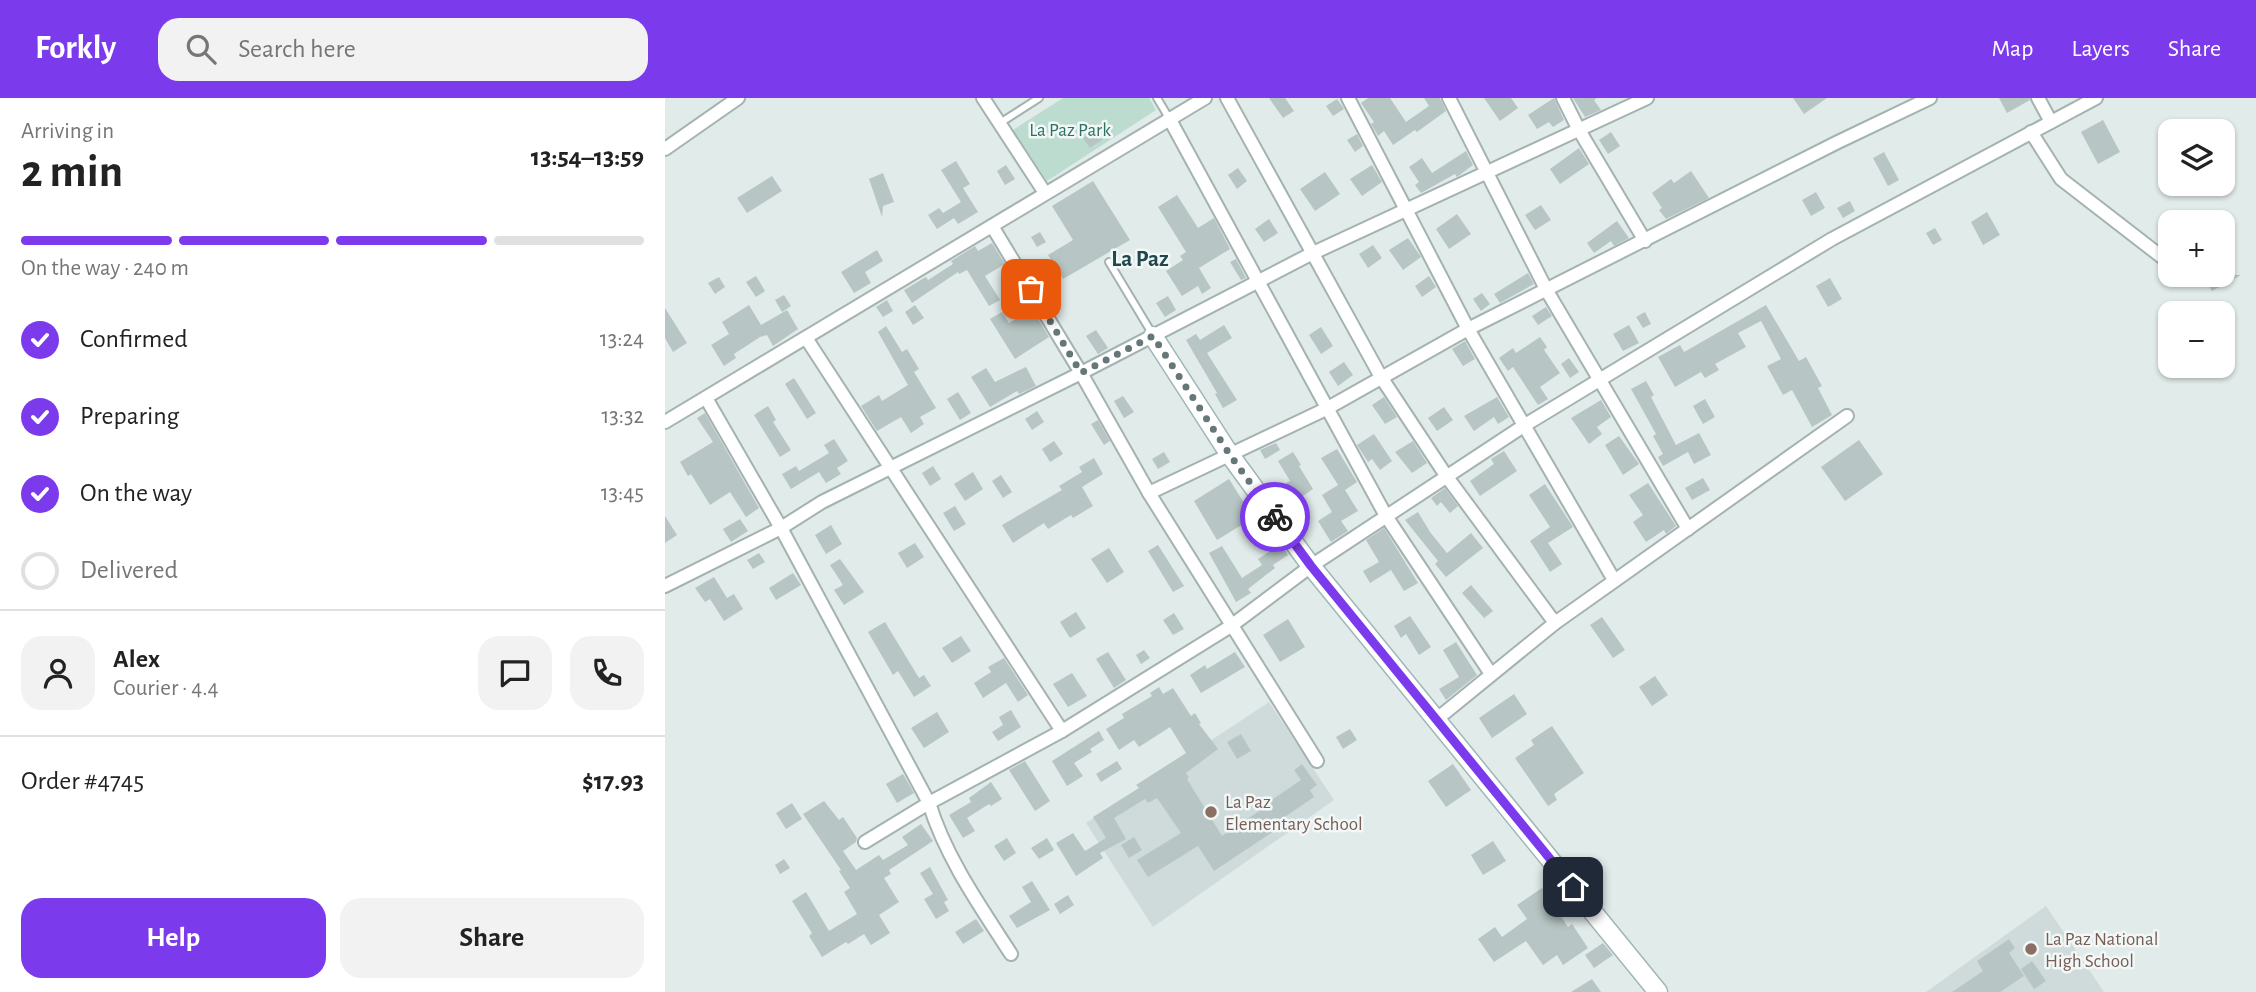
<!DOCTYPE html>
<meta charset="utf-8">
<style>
:root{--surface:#fff;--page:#f2f2f2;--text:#222;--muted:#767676;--line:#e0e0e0;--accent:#7c3aed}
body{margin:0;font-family:"Alegreya Sans",sans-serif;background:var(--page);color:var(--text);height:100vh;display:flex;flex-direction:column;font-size:26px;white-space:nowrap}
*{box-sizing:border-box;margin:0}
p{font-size:23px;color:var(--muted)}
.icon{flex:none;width:38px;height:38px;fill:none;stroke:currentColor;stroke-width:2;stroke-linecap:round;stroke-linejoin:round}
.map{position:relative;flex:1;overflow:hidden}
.drawer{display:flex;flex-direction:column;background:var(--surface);width:665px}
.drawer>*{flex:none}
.buttons{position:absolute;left:1493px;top:21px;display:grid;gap:14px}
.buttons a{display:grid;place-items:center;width:77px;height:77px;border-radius:14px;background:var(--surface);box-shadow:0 2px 5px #0004;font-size:35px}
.pin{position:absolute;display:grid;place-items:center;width:60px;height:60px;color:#fff;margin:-30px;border-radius:14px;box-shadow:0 4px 10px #0006}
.courier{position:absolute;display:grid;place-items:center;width:70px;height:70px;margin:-35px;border:5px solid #7c3aed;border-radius:50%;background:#fff;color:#222;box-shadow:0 2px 9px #0007}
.summary em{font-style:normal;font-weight:700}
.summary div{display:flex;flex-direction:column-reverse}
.summary{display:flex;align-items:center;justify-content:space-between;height:119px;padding:0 21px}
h1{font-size:46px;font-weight:700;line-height:52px}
.bar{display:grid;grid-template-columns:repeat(4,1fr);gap:10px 7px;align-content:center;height:84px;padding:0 21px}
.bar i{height:9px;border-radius:5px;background:var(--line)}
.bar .current{background:var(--accent)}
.bar p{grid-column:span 4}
.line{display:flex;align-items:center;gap:18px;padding:0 21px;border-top:2px solid var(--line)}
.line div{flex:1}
.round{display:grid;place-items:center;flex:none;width:74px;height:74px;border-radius:21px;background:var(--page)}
ol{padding:0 21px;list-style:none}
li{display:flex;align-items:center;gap:21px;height:77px}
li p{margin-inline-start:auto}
li .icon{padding:7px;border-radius:50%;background:var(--accent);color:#fff;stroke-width:4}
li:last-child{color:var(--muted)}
li i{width:38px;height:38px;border:4px solid var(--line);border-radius:50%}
.cta{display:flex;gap:14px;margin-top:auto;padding:14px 21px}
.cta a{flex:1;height:80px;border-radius:21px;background:var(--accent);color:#fff;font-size:28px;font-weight:700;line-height:80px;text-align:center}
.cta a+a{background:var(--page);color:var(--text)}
header{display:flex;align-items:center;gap:42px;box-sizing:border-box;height:98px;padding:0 35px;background:var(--accent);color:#fff}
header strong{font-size:33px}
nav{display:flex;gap:38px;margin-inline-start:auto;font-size:24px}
.search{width:490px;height:63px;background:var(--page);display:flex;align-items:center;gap:18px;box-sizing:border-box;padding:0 24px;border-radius:21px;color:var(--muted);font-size:26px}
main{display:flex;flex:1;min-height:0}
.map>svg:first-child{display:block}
.built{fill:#cfdbda}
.green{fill:#bbdccf}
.building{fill:#b7c6c4}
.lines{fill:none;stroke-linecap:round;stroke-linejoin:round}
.lane-casing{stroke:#a4b2b2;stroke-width:10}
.street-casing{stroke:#a4b2b2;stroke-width:16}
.secondary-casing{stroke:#a0b6b6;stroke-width:21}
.lane{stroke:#fff;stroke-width:6}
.street{stroke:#fff;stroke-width:12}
.secondary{stroke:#fff;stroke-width:18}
.done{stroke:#657778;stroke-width:7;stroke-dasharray:0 12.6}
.route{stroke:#7c3aed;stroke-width:9}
.education-dot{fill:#8d6e63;stroke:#f2f8f7;stroke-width:2.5}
.labels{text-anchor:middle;stroke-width:5;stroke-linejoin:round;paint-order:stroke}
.park-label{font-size:19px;fill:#2e7160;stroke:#f2f8f7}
.education-label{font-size:19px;fill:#785e54;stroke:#f2f8f7;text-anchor:start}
.quarter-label{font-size:23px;font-weight:bold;fill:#1f474d;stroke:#f2f8f7}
</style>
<header>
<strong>Forkly</strong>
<div class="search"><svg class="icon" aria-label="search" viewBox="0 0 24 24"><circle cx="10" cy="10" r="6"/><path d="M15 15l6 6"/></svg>Search here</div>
<nav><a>Map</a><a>Layers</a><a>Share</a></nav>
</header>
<main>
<section class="drawer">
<div class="summary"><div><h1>2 min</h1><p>Arriving in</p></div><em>13:54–13:59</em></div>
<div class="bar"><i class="current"></i><i class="current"></i><i class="current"></i><i></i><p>On the way · 240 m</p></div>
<ol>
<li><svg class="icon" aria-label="check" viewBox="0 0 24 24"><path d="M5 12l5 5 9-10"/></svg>Confirmed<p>13:24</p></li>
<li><svg class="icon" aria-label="check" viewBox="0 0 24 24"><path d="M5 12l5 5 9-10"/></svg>Preparing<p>13:32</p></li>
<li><svg class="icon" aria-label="check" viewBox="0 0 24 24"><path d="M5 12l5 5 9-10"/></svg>On the way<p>13:45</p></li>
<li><i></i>Delivered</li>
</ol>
<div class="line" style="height:126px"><a class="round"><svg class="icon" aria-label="person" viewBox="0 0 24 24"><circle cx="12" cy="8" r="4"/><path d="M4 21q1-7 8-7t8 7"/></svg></a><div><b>Alex</b><p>Courier · 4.4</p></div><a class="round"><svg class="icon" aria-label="chat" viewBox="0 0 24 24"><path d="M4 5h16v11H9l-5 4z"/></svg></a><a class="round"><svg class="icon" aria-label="phone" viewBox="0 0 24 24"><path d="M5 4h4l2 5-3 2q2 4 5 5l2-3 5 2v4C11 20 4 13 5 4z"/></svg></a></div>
<div class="line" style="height:91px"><div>Order #4745</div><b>$17.93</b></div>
<div class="cta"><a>Help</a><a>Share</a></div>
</section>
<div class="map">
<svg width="1591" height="894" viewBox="0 0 1591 894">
<rect width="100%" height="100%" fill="#e1ebea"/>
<g class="built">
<path d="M604,604L669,702L488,829L421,725Z"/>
<path d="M1381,808L1439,894H1261Z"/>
</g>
<path class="green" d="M398,0H484L491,12L382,83L348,32Z"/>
<g class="building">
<path d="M604,0H620L629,13L618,20Z"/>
<path d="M703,0H725L741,24L764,8L759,0H775L781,13L752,34L750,32L728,47L719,33L713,38L706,26L709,24L696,5Z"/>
<path d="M819,0H846L853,10L835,23Z"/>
<path d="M889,0L899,22L888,29L884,24L872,31L863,17Z"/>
<path d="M908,0H932L929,2L936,12L920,19Z"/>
<path d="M1128,0H1162L1139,16Z"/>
<path d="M1334,0H1364L1365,2L1342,15Z"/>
<path d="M672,1L679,11L668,18L661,8Z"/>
<path d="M1438,22L1455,54L1433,66L1416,34Z"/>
<path d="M431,32L437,42L425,50L418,40Z"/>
<path d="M946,34L955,48L943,56L934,42Z"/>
<path d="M692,36L698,48L690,54L682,42Z"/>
<path d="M914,50L924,66L895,86L885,71Z"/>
<path d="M801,53L808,67L792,79L790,76L756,95L750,87L754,84L744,69L757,60L767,75Z"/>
<path d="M1219,54L1234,82L1223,88L1208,60Z"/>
<path d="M291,63L305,86L298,90L313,114L293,126L289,120L272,131L263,117L274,110L278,115L296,104L276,72Z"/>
<path d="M341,67L350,81L340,87L332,73Z"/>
<path d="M707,67L717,84L697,98L685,81Z"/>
<path d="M573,70L582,83L572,91L563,77Z"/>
<path d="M1026,73L1044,100L1001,121L994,112L997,110L987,95L1006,81L1009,85Z"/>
<path d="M660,74L675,96L650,113L635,91Z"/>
<path d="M218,75L229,104L218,108L217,119L204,81Z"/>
<path d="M107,78L117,93L82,115L72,100Z"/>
<path d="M428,83L465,142L398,181L383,157L408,142L387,108Z"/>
<path d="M1151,94L1160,110L1146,118L1137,102Z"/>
<path d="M512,97L533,130L549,120L565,151L534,170L546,190L537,196L533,188L517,198L501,173L518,162L515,158L521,154L493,109Z"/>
<path d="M1185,103L1190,113L1178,120L1172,110Z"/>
<path d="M876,107L886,122L870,132L860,117Z"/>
<path d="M1322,114L1335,137L1318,147L1306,124Z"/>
<path d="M792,116L806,136L784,151L771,131Z"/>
<path d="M604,121L613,135L599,144L590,131Z"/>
<path d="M952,123L964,140L949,148L946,143L929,155L922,145Z"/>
<path d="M1270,130L1277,142L1268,147L1261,135Z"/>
<path d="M375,134L381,144L372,149L366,139Z"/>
<path d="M743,140L756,159L738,172L724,152Z"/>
<path d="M327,145L340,166L320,178L335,202L324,208L302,172L294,176L293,174L247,205L239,192L261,179L263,182L288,166L286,163L310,148L313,153Z"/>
<path d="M708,147L717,160L703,170L694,156Z"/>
<path d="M212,152L218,163L200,174L206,185L189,195L176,174Z"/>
<path d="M1558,155L1570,177H1576L1547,193L1538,177H1558Z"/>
<path d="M571,161L581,180L576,182L565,164Z"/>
<path d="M863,175L869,186L835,205L829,196Z"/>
<path d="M91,178L100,193L91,199L81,184Z"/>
<path d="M764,178L771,189L757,199L750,188Z"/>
<path d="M54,179L60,189L50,196L43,185Z"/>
<path d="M1165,180L1177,201L1163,209L1151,188Z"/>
<path d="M817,195L825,206L816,213L808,201Z"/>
<path d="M119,197L126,208L117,214L110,202Z"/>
<path d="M503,198L511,212L500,219L491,205Z"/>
<path d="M222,202L228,213L218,219L211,209Z"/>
<path d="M84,207L96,227L122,212L133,231L108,248L102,237L95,239L69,256L71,260L59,268L46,247L64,236L57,224Z"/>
<path d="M250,207L259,220L248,227L240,214Z"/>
<path d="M1101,207L1134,263L1141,259L1157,288L1153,290L1167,317L1147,329L1127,292L1118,297L1102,268L1116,261L1096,223L1073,235L1081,249L1050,266L1054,272L1040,280L1036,274L1010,289L993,259L1015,247L1019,254Z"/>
<path d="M881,209L887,218L873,227L867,218Z"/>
<path d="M0,210L22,245L8,254L0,240Z"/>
<path d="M367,211L384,239L350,261L325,221L337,214L344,225Z"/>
<path d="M980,214L986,226L978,230L971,219Z"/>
<path d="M559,227L567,240L542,255L572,302L558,310L550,296L552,295L521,242L531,236L535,242Z"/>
<path d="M964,227L974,245L958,253L948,236Z"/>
<path d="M221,228L237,254L242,251L254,271L249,274L271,310L255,319L259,326L246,335L236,319L212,333L196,308L214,297L217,303L243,287L213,234Z"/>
<path d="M656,229L668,248L656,256L644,237Z"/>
<path d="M431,232L443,250L433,256L421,238Z"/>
<path d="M875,239L882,249L879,252L895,275L875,289L883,301L873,307L848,269L843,273L834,260L848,250L851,255Z"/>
<path d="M800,243L810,261L798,268L787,251Z"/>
<path d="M904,260L914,274L905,280L896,266Z"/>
<path d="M679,264L688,277L673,288L664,274Z"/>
<path d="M361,269L371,288L354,296L352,293L325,309L306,279L321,270L330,284Z"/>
<path d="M129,280L151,315L142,321L120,286Z"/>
<path d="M981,283L989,297L986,299L1011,347L1034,335L1046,357L1029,366L1023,354L998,368L993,359L998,356L988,338L991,336L966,291Z"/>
<path d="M293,294L306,315L295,322L282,301Z"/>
<path d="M458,298L469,314L459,320L449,303Z"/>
<path d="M719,299L732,319L720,326L707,307Z"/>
<path d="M832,299L844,319L833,326L829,319L809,333L799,318Z"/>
<path d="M1040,301L1050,319L1038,326L1028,308Z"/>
<path d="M936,302L946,319L932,329L937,336L924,346L906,320Z"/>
<path d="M103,308L111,322L108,324L126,352L115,359L89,317Z"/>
<path d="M779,309L788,322L772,333L763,320Z"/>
<path d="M372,313L379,324L367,332L360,321Z"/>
<path d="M40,315L94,410L81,419L65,394L45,407L26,376L23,378L15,364L48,344L32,320Z"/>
<path d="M433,322L445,343L439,347L426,326Z"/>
<path d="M709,336L727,363L715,372L707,361L703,364L692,347Z"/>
<path d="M954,338L974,366L958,377L940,347Z"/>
<path d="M169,341L183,363L172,370L176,376L161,385L154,374L126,391L117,376L131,368L134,373L164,355L159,347Z"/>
<path d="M1194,342L1218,376L1180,403L1156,369Z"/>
<path d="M389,343L398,356L385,364L377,351Z"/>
<path d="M748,343L762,365L747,375L730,354Z"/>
<path d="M611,345L615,352L600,361L595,352Z"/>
<path d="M672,351L692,384L680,392L693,413L676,423L683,433L666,444L653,423L667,414L657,397L673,387L656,360Z"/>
<path d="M839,353L852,373L815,398L805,383L829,366L826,361Z"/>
<path d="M499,354L505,364L493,371L487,361Z"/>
<path d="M628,354L636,367L634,368L648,391L632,402L621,385L625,383L613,363Z"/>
<path d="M429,360L438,376L417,389L428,408L408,420L406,417L383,431L379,425L348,445L337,427L397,392L394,388L417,374L414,369Z"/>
<path d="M268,368L276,381L265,388L257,375Z"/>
<path d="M308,374L318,391L300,403L289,386Z"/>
<path d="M336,377L347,394L338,400L327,383Z"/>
<path d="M1038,380L1045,392L1027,402L1020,390Z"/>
<path d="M564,381L584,413L589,409L603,428L591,436L583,423L552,442L529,403Z"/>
<path d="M983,385L1011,428L1001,436L999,432L981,444L968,424L978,417L964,397Z"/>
<path d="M880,386L908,429L883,445L897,466L885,474L865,443L885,429L864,397Z"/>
<path d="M780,390L793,408L785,415L776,404L772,408L766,400Z"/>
<path d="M290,408L301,426L289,433L278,415Z"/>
<path d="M753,414L765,434L782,455L806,435L818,450L781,479L770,466L773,463L740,422Z"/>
<path d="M0,418L12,437L0,445Z"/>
<path d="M75,421L83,433L66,444L58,431Z"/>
<path d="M166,427L177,446L161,456L150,437Z"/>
<path d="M719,430L753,485L739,493L726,472L705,485L698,473L714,464L701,442Z"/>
<path d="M250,445L259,459L242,470L233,455Z"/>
<path d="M616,446L623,457L608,467L610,470L583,491L586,495L571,504L544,455L557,448L577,480L597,467L593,461Z"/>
<path d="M493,447L519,488L508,494L483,453Z"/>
<path d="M444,450L459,474L442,485L426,461Z"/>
<path d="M94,455L100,464L88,471L82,462Z"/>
<path d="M175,461L199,494L179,507L169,492L178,487L165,467Z"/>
<path d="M128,475L136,487L111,502L104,490Z"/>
<path d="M49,479L62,500L69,496L78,511L59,523L45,501L40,504L30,490Z"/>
<path d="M806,487L828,513L819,520L797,495Z"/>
<path d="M411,514L421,530L405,540L395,524Z"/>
<path d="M509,515L519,531L508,537L498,522Z"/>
<path d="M745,518L766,549L754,557L741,536L736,540L729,528Z"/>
<path d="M937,519L960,552L948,560L925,527Z"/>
<path d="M623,521L640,549L615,564L598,537Z"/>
<path d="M220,524L254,580L259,577L266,588L249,599L233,573L228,577L203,534Z"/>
<path d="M296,538L306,553L287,565L277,550Z"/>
<path d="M791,544L812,577L781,602L774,591L794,579L778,552Z"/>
<path d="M479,552L485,560L476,566L471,557Z"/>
<path d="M443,554L461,582L449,590L431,561Z"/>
<path d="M570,554L580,569L536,595L525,577L540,567L542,571Z"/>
<path d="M339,560L363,597L353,604L341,585L318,600L309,585L326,574L323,569Z"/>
<path d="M407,575L422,598L403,609L388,586Z"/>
<path d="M990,578L1003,597L987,608L974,589Z"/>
<path d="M494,589L498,596L508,590L526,618L530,615L536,625L534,626L553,651L521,675L524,679L522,681L557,738L606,705L605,703L636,682L629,672L637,666L652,687L645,692L649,699L614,723L617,728L549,773L533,748L483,779L472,762L516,735L492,700L483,705L480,701L449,720L461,741L435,755L438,760L411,778L391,745L408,735L420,753L441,740L428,719L474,690L471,687L521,655L505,629L474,649L469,642L454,652L441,631L459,620L457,616L487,598L485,595Z"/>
<path d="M849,596L862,616L827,640L814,620Z"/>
<path d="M346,612L356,629L333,643L327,634L338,627L334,619Z"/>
<path d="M272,614L284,634L259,650L246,630Z"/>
<path d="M887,628L919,675L889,696L892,702L883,708L850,660L869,647L866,642Z"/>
<path d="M685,631L692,642L678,651L671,639Z"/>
<path d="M434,633L439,642L425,651L427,654L409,665L418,678L402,688L387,663Z"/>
<path d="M576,636L586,653L572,661L562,644Z"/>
<path d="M360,663L385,703L370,713L344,672Z"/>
<path d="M452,663L457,671L436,684L431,676Z"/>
<path d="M788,666L806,692L781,709L763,683Z"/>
<path d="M238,676L249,695L232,705L221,686Z"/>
<path d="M326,684L337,701L326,708L324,706L302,720L310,733L298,740L284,717L306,704L304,700Z"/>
<path d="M159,703L174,722L178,719L192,740L191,744L178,753L191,772L214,757L218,762L243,747L237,739L256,726L268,743L224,772L226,776L219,780L234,804L214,817L225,835L206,847L199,836L183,846L181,844L157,859L144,838L147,835L127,803L141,794L164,833L192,816L179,794L185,790L174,773L176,772L138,716Z"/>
<path d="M127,705L137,721L121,731L111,715Z"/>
<path d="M469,739L477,752L464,760L456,747Z"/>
<path d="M342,740L351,755L339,763L329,748Z"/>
<path d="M382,740L389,752L374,761L366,750Z"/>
<path d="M828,743L841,763L818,777L806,757Z"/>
<path d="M119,761L125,770L115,776L110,767Z"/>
<path d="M265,769L283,802L279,804L284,813L271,821L259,801L268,796L255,775Z"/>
<path d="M367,783L385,812L352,830L344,818L366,804L357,789Z"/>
<path d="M877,790L903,829L907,826L923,850L898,867L892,857L878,867L861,843L829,864L813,841L830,829L837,839L862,821L852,807Z"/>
<path d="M403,797L409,807L395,816L389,806Z"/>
<path d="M311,821L319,833L298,846L290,834Z"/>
<path d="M1344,841L1350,850L1344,855L1359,878L1335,894H1287L1318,873L1312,863Z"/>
<path d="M938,845L948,857L929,870L920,857Z"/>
<path d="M1367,863L1381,883L1369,891L1356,871Z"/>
<path d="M927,881L936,894H906Z"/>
</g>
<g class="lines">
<g class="lane-casing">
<g id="lane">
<path d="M492,0L504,20"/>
<path d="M335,25L374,0"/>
<path d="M444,164L488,237"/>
</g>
</g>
<g class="street-casing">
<g id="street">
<path d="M318,0L380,95"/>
<path d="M562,0L716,279L782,379L890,525"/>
<path d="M683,0L803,231L949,482"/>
<path d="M784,0L882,193L1023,431"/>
<path d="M898,0L914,32L980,143"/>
<path d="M1373,0L1386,24"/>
<path d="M504,20L721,418L826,576"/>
<path d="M1366,34L1396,81L1502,163"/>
<path d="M0,51L73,0"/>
<path d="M327,128L416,275L484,395L652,663"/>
<path d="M141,240L397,633"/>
<path d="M41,300L116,430L264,705C281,760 315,808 346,856"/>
<path d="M0,324L540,0"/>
<path d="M484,395L661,311L803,231L1173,44L1265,0"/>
<path d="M0,488L116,430L157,404L416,275L646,156L982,0"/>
<path d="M772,621L890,525L1182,318"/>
<path d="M200,744L264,705L397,633L566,528L646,468L860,327L1167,141L1431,0"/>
</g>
</g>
<g class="secondary-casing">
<path id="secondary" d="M488,238L565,357L646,468L993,894"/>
</g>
<use href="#lane" class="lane"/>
<use href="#street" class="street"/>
<use href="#secondary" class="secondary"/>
</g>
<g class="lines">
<path class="done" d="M366,191L416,275L488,238L565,357L610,419"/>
<path class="route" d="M610,419L646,468L908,789"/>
</g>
<g class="education-dot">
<circle cx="546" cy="714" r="7"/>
<circle cx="1366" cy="851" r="7"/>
</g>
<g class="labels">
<g class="park-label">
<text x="405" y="38">La Paz Park</text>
</g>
<g class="education-label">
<text x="560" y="710">La Paz<tspan x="560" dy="22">Elementary School</tspan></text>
<text x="1380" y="847">La Paz National<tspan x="1380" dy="22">High School</tspan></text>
</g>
<g class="quarter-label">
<text x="475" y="168">La Paz</text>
</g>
</g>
</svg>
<div class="buttons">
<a><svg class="icon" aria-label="layers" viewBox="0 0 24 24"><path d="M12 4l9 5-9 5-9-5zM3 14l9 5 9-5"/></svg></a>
<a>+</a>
<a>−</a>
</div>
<div class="pin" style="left:366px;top:191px;background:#ea580c"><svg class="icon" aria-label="bag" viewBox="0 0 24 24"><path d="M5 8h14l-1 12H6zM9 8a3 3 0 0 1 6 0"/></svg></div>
<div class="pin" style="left:908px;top:789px;background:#1f2937"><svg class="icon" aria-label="home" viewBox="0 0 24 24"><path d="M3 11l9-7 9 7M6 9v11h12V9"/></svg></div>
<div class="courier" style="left:610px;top:419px"><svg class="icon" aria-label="bike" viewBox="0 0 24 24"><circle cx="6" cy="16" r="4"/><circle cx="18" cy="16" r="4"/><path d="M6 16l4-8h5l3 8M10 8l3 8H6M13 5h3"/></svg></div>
</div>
</main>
